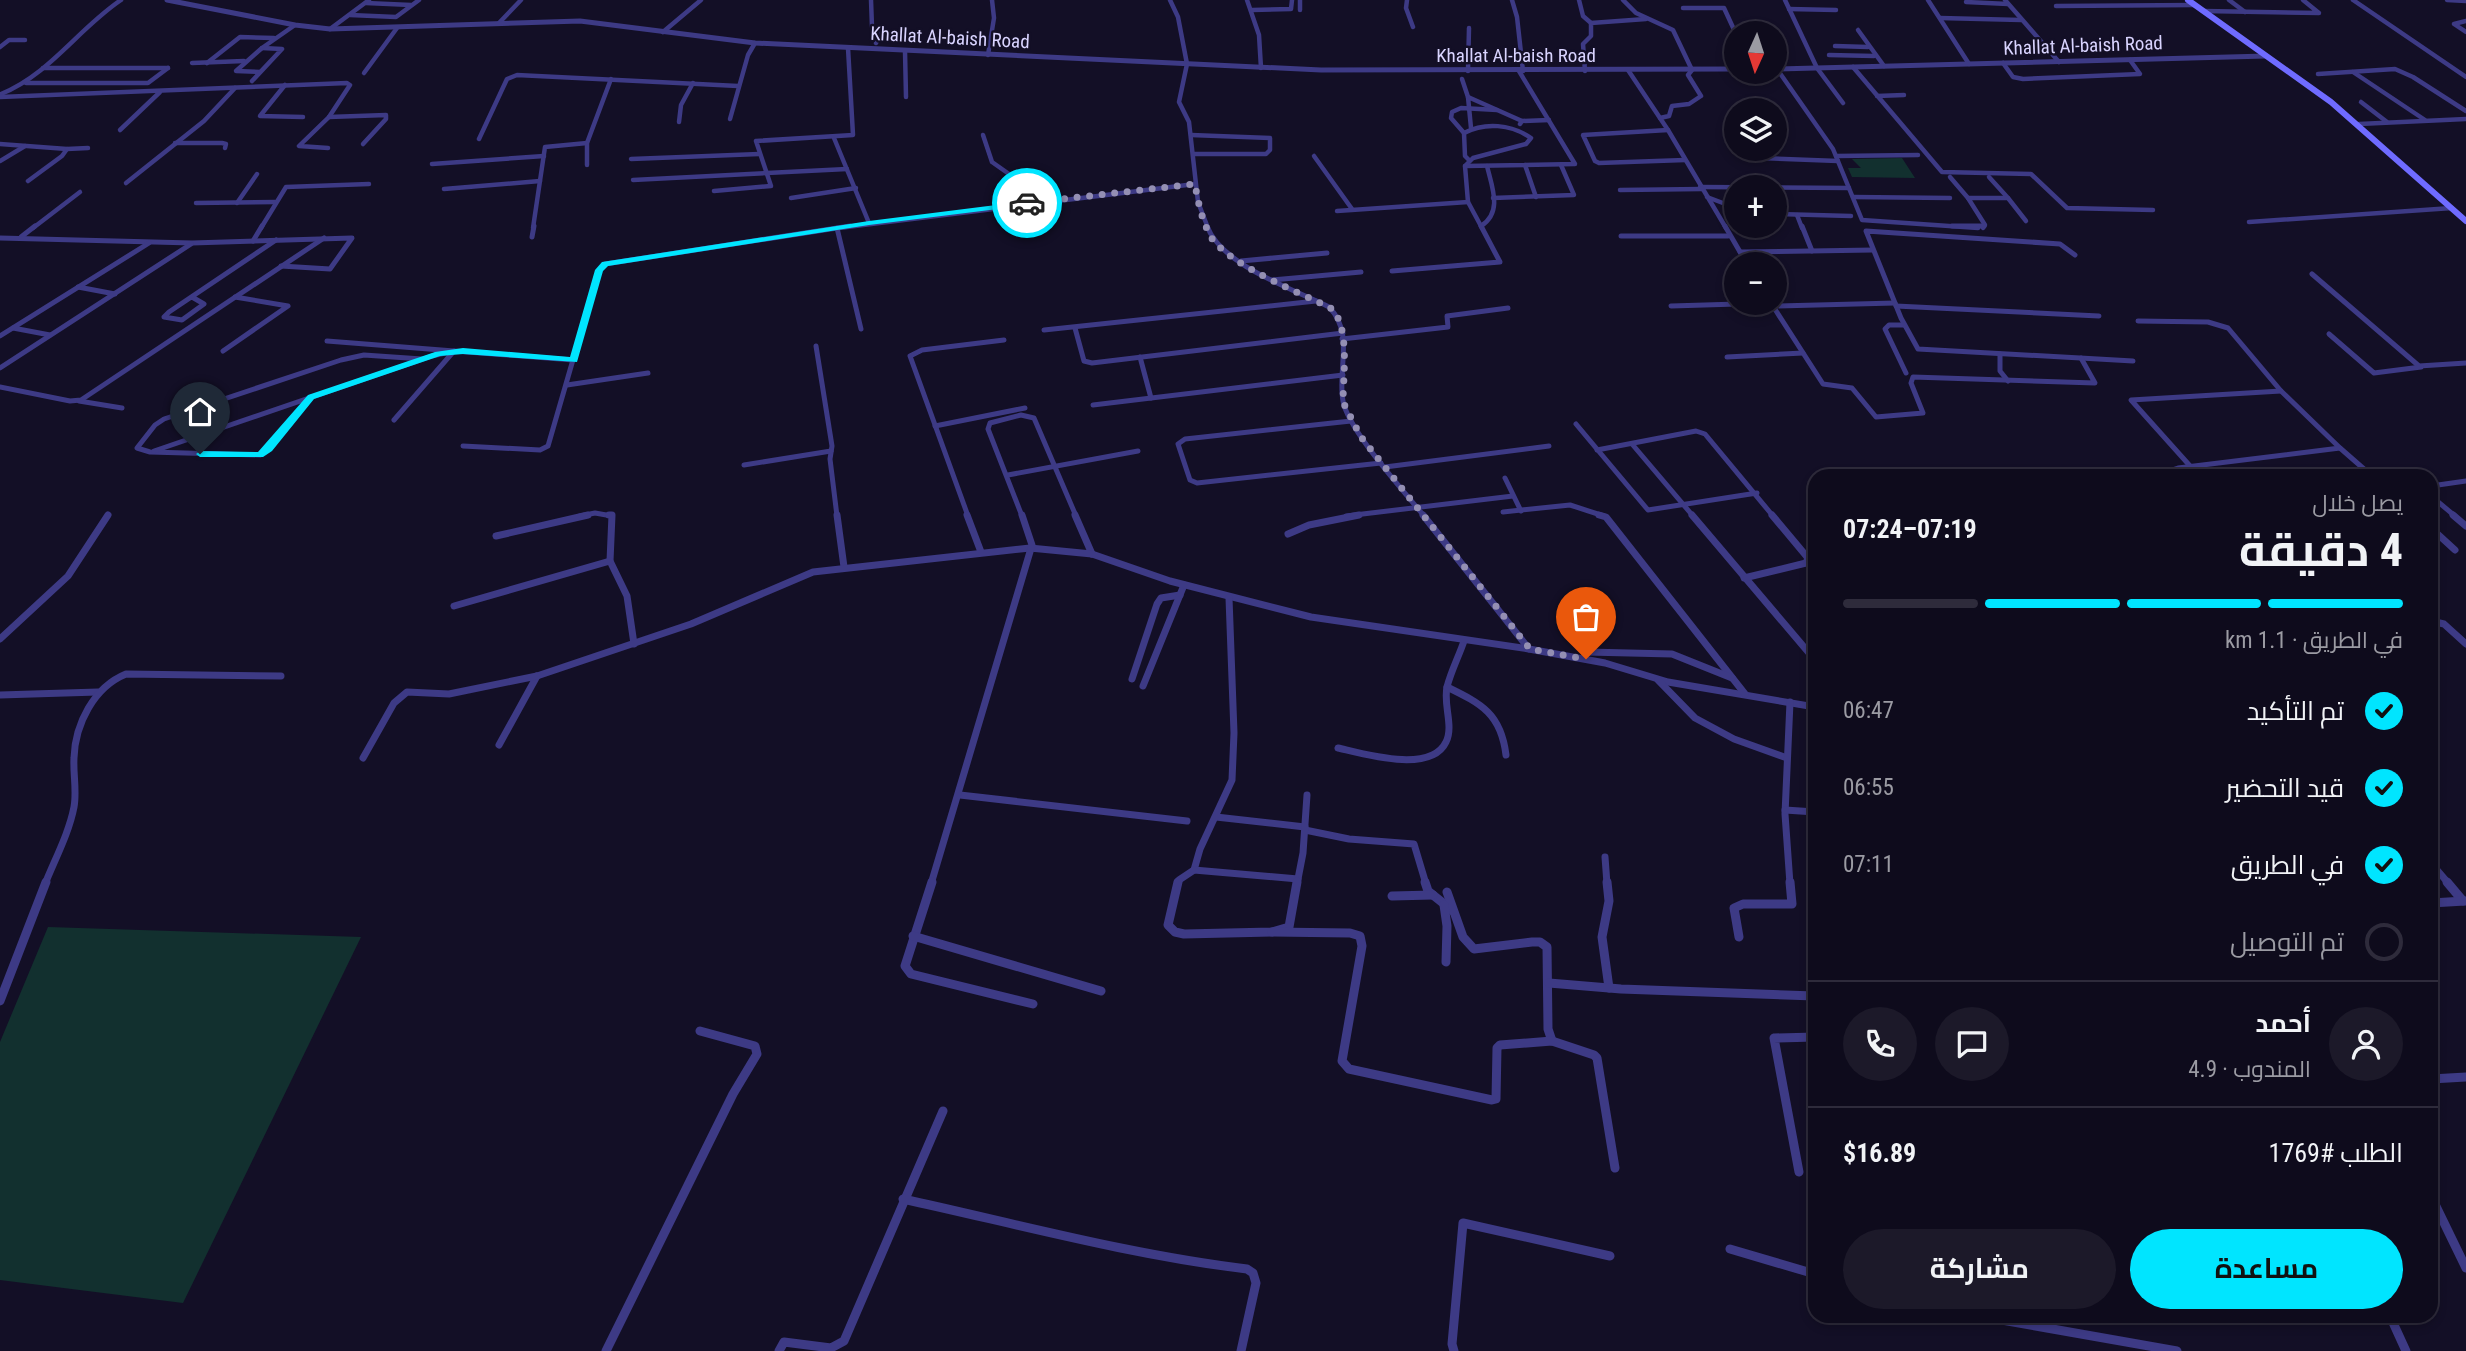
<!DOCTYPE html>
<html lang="ar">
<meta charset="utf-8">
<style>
:root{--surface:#0e0b1c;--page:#1c1929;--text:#f1f3f6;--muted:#9b9ba3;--line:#2e2b3b;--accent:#00e5ff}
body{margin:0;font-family:"Roboto Condensed",Cairo,sans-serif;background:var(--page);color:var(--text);direction:rtl;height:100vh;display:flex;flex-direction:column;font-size:26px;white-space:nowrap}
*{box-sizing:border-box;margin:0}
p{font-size:23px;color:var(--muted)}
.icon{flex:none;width:38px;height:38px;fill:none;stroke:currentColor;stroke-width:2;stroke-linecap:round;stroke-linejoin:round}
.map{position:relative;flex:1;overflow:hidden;direction:ltr}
.panel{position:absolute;left:1808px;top:469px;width:630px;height:854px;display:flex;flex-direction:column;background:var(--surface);border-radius:21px;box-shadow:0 4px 10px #0003,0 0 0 2px var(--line);direction:rtl}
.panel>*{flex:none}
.needle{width:46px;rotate:183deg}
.buttons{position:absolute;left:1724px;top:21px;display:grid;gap:14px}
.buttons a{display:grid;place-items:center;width:63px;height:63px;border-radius:50%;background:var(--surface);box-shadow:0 4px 10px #0003,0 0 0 2px var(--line);font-size:35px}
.pin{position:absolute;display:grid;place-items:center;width:60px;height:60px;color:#fff;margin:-72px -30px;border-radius:50% 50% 50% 0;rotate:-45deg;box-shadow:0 0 7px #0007}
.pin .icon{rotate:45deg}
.courier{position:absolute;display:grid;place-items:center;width:70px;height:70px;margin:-35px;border:5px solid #00e5ff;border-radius:50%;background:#fff;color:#222;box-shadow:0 2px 9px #0007}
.summary em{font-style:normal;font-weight:700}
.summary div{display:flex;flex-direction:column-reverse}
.summary{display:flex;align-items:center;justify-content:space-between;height:119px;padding:0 35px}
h1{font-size:46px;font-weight:700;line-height:52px}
.bar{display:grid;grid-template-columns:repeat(4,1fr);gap:10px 7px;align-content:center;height:84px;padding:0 35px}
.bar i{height:9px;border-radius:5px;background:var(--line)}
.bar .active{background:var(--accent)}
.bar p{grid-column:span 4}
.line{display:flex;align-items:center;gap:18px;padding:0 35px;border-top:2px solid var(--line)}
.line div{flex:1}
.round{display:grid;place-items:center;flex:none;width:74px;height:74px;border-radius:37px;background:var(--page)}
ol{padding:0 35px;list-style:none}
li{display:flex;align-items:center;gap:21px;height:77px}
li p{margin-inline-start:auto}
li .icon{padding:7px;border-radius:50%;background:var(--accent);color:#111;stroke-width:4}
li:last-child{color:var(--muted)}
li i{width:38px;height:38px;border:4px solid var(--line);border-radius:50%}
.button{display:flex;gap:14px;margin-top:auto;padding:14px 35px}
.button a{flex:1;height:80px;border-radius:42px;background:var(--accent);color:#111;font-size:28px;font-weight:700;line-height:80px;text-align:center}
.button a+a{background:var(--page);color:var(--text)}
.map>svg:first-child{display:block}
.green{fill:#12302f}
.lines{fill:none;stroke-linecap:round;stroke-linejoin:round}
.minor-far3{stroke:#3d3a85;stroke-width:4.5}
.minor-far2{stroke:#3d3a85;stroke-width:5}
.minor-far1{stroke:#3d3a85;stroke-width:7}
.minor{stroke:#3d3a85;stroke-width:9}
.tertiary{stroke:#3d3a85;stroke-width:5}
.secondary{stroke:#6f6bff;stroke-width:6}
.route{fill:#00e5ff}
.done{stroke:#948fb3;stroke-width:7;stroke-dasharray:0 12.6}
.labels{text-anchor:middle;stroke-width:5;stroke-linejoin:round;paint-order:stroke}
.far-street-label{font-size:19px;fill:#d9d4ff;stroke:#130f26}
</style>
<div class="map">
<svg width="2466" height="1351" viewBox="0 0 2466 1351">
<rect width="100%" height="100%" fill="#130f26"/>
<g class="green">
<path d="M1902,158L1915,178L1852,177L1848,168H1861L1852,159Z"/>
<path d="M48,927L361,937L183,1303L0,1280V1042Z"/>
</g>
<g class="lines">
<g class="minor-far3">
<path d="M871,0L872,27L882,31L876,43"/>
<path d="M1170,0L1178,17L1187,64L1179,102L1189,122L1198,202L1208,228"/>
<path d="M1247,0L1259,35L1261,68"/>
<path d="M1300,0V10"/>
<path d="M1407,0L1406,8L1413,27"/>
<path d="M1512,0L1517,17L1523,71"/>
<path d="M1579,0L1583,16L1591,23"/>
<path d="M1623,0L1636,13L1673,30L1692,70L1688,75L1701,96L1689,104L1672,106L1669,116L1660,118"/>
<path d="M1785,0L1817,68L1843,103"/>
<path d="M1928,0L1969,64"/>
<path d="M2005,0L2059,62"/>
<path d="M2229,0L2245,12"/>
<path d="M2353,0L2466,77"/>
<path d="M2447,0L2466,1"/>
<path d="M1966,2L2008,4"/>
<path d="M366,3L411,5"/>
<path d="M2056,6L2195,5"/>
<path d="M1683,8H1724L1736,34"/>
<path d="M1789,9L1836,10"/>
<path d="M1252,10L1291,9L1292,0"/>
<path d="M2204,11L2319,13L2303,0"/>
<path d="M350,15L396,17L419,0"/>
<path d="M1940,18L2021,20"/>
<path d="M2466,21L2454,24L2466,32"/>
<path d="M499,23L521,0"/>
<path d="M330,29L369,0"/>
<path d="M1858,30L1884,66"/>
<path d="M663,32L701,0"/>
<path d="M1835,46L1868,47"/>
<path d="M0,47L9,40H25"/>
<path d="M905,51L906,97"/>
<path d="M988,55L994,18L992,0"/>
<path d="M1829,55L1874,56"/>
<path d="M192,63L244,61"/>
<path d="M207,63L240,37L274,38"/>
<path d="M2003,63L2013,77L2023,79L2140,74L2130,60"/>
<path d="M1853,67L1942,172L2031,174L2067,208L2153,210"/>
<path d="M43,68H168"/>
<path d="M1777,69L1833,149L1862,220L1978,228"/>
<path d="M1628,70L1668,130L1726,228"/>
<path d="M1468,71L1469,28"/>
<path d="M1585,71L1583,44L1591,36V23L1646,19"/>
<path d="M260,72L236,71L262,48L295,25"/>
<path d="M2353,72L2425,120"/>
<path d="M364,73L397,28"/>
<path d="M2318,74L2395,69L2413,77L2466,111"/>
<path d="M1462,79L1468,97"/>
<path d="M252,81L282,49L262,48"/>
<path d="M26,83H148L168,68"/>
<path d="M285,85L260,116L303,117"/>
<path d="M1,94C50,74 78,29 121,0"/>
<path d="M1877,96L1904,95"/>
<path d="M0,97L347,83L350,85L329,117L299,146L328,148"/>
<path d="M2361,102L2387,122"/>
<path d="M329,117L386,115V119L363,144"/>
<path d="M730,119L748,55L755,43"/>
<path d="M679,122L681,105L693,83"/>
<path d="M1520,124L1522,121L1549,120"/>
<path d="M2359,124L2466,119"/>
<path d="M1471,128L1468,97L1522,121"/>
<path d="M120,130L160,92"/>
<path d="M1668,130L1583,135L1595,161L1599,163L1685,160"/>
<path d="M1464,133C1485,122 1511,124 1531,138L1526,144L1473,158L1465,166L1468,202L1482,228"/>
<path d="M983,135L992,162L1009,174V206"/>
<path d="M1191,135L1270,138V150L1266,154H1194"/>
<path d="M834,138L869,223"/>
<path d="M479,139L507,79L517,75L738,86"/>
<path d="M175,143H222L226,144L225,148"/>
<path d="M0,144L67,149L62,156L28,181"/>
<path d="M67,149L88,148"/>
<path d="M1314,156L1352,209"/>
<path d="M1836,156L1918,155"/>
<path d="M1759,158L1838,161"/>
<path d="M631,159L759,154"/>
<path d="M1469,160L1465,156L1464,133L1451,118L1452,112L1461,108L1497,110"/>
<path d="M0,161L25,146"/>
<path d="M432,164L544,156"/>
<path d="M587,165V143L611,79"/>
<path d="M1525,165L1536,197"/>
<path d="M1465,166L1575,164L1519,71"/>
<path d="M1950,177L1968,198"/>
<path d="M1989,177L2008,198"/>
<path d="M633,180L847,169"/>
<path d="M126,183L204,121L235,88"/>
<path d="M1700,187L1849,188"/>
<path d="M444,189L540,181"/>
<path d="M1620,190L1702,189"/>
<path d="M714,191L771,186L756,141L853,135L848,48"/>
<path d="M1707,197L1736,208"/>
<path d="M1853,197L1950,198"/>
<path d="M791,198L856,188"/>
<path d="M1493,198L1574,195L1561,165"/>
<path d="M196,203L275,202"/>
<path d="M237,203L257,174"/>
<path d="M1337,211L1468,202"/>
<path d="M1774,214L1851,216"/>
<path d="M1797,215L1802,228"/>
<path d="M2249,222L2452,208"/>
<path d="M1481,226C1503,212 1492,187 1487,166"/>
<path d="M33,228L80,192"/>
<path d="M261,228L286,187L369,184"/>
<path d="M533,228L545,147L587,143"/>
<path d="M839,228L1195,184"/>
<path d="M1983,228L1985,225L1968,198H2008L2026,221"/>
</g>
<g class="minor-far2">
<path d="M1207,226C1221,265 1293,289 1329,307C1355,334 1337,369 1343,401C1348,430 1404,491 1424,516"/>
<path d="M1725,226L1747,264"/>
<path d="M1802,226L1812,251"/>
<path d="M1952,226H1984"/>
<path d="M837,228L861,329"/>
<path d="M1621,236H1728"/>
<path d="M21,237L35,226"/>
<path d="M532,237L534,226"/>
<path d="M0,238L192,243L352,238L330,269L281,266"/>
<path d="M253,241L262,226"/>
<path d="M1740,252L1873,250"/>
<path d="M2075,255L2060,244L1866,231L1901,318L1918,349L2133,361"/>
<path d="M1241,261L1327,253"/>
<path d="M1392,271L1500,262L1481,226"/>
<path d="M2312,274L2419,366L2466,363"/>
<path d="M1272,280L1361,272"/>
<path d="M78,287L115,294"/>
<path d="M192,297L204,304L182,320L164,317L169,312L276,240"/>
<path d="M1771,303L1823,384L1852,388L1876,417L1923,413L1911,383L1913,377L2095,383L2081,358"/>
<path d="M1671,306L1771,303"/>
<path d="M1773,306L1895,303"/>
<path d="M1896,306L2099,316"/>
<path d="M2138,321L2208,322L2228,328L2281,391L2340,448"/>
<path d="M1904,325H1889L1885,329L1906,373"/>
<path d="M13,328L50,335"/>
<path d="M1075,328L1084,361L1092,363L1343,333"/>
<path d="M1044,330L1316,301"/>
<path d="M2329,334L2374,373L2421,367"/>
<path d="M0,336L149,243"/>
<path d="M1342,339L1448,327L1447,316L1508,308"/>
<path d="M816,346L832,446L830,459L837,516"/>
<path d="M223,351L288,306L235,297"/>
<path d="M2000,354V371L2008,381"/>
<path d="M1140,357L1151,398"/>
<path d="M1727,357L1803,353"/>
<path d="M0,368L191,244"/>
<path d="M567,385L648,373"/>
<path d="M0,387L70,401L81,400L324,238"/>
<path d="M311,397L260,455L150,452L137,448L155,425L164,419L341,360L364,355L422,359"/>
<path d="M79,401L122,408"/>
<path d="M1093,405L1343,375"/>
<path d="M394,420L454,351L573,360"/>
<path d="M1351,421L1185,439L1178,444L1190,480L1197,483L1381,463"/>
<path d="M1576,424L1648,510L1757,493"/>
<path d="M935,426L1025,408"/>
<path d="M1632,444L1693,516"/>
<path d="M463,446L540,450L548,446L599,270L605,264L850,226"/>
<path d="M1597,450L1696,431L1705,434L1773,516"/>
<path d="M154,451L432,356L454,351L327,341"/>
<path d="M744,465L831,451"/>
<path d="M1385,467L1549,446"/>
<path d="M2191,467L2131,400L2281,391"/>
<path d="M1008,475L1138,451"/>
<path d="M2173,476L2172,470L2178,468L2340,448L2372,476"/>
<path d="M1505,478L1521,511"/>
<path d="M2431,486L2466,481"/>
<path d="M2431,496L2455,516"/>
<path d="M1503,512L1570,505L1604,516"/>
<path d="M580,516L595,513L612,516"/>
<path d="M968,516L910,356L922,350L1004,340"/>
<path d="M1022,516L988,429L990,423L1021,415L1034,418L1076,516"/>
<path d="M1346,516L1513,496"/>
</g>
<g class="minor-far1">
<path d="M609,515H612L610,561L627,596L634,644"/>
<path d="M837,515L844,567"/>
<path d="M967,515L981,552"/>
<path d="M1075,515L1092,554"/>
<path d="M1423,515L1529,649L1605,663L1668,682L1815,707"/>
<path d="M1599,515L1606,517L1745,694"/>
<path d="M1692,515L1815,660"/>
<path d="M2453,515L2466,526"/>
<path d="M2431,528L2455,550"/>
<path d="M1288,534L1309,525L1359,515"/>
<path d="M496,536L588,515"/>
<path d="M1744,578L1806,563L1808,558L1772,515"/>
<path d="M454,606L610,561"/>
<path d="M2431,621L2444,624L2466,644"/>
<path d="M0,639L68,576L108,515"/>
<path d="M1587,652L1672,654L1732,678"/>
<path d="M1132,679L1157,604L1161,598L1180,595"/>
<path d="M1658,680L1695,718L1734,739L1787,758"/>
<path d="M1143,686L1184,585"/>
<path d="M1447,687C1482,704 1501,714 1506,755"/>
<path d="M0,695L98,692"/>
<path d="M1790,702L1785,814L1790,884"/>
<path d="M499,745L537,676"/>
<path d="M1338,748C1364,754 1431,774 1446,742C1454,726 1443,705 1447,687C1451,671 1459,656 1464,641"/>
<path d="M363,758L394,703L407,692L449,694L537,676L691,624L813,572L1030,548L1092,554L1170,581L1311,617L1529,649"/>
<path d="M960,795L1187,821"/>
<path d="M1785,810L1815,812"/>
<path d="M1216,817L1305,827"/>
<path d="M1305,830L1349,839L1414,844L1426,884"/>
<path d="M1605,857L1607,884"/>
<path d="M2431,863L2449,884"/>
<path d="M1194,870L1200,849L1232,780L1234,733L1229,598"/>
<path d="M45,884C55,859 69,833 74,807C77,791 73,774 74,758C75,724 94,687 126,674L281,676"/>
<path d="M931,884L1032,545L1022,515"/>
<path d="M1178,884L1179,880L1194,870L1298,879"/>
<path d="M1297,884L1303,853L1307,795"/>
</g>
<g class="minor">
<path d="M932,882L905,966L911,974L1033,1004"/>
<path d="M1178,882L1168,925L1175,932L1184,934L1272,932L1289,927L1297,882"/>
<path d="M1425,882L1428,891L1453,911"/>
<path d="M1607,882L1609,901L1602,937L1609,988"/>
<path d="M2447,882L2463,901"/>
<path d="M1447,892L1463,937L1474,949L1532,942H1540L1547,947L1548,1029L1552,1041"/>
<path d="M1392,896L1433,895"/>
<path d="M2431,903L2465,901"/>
<path d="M1444,905L1447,926L1446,962"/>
<path d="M1272,932L1350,933L1360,936L1362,946L1342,1061L1349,1069L1492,1100L1496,1099L1497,1048L1500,1045L1552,1041L1594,1055L1597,1058L1615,1168"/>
<path d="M913,936L1101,991"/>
<path d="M1739,937L1734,908L1743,904H1792L1790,882"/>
<path d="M1549,983L1621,989L1815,996"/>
<path d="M0,1001L46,882"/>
<path d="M2431,1079L2466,1077"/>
<path d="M2431,1117V1124"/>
<path d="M1799,1172L1774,1038L1815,1037"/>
<path d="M2431,1196L2466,1268"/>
<path d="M903,1199C1017,1224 1131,1255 1247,1269L1253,1273L1256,1283L1241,1351"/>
<path d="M1730,1249L1815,1274"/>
<path d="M1979,1316L2177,1351"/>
<path d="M2390,1316L2406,1351"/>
<path d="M606,1351L733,1094L757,1054L755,1046L700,1031"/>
<path d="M779,1351L784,1342L831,1348L844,1341L943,1111"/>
<path d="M1454,1351L1452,1344L1463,1223L1610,1256"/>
</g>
<g class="tertiary">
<path d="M167,0L295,25L330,29L580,21L755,43L1321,70L1736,69"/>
<path d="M1774,69L2266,56"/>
</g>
<path class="secondary" d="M2188,0L2331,102L2466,221"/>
</g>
<path class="route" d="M1027,201L1029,205L869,225L608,266L603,271L577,362L463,354L440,356L314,399L272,451L263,457H200L196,454L200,451L258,452L308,395L435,352L463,348L570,357L595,270L602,262L869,221Z"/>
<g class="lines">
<path class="done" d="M1027,203L1195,184C1198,202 1202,221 1211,237C1229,265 1298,292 1329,307C1351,322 1343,377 1343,402L1361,437L1530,649L1586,659"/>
</g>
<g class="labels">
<g class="far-street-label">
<text transform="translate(950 37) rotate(3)" y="7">Khallat Al-baish Road</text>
<text transform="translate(2083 45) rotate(-2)" y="7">Khallat Al-baish Road</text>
<text x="1516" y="62">Khallat Al-baish Road</text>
</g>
</g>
</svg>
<div class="buttons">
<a><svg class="needle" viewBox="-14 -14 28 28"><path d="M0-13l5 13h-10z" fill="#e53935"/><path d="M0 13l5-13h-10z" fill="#9b9ba3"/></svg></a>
<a><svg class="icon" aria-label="layers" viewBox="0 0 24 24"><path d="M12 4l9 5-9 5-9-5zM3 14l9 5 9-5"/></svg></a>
<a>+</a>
<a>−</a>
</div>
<div class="pin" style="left:1586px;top:659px;background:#ea580c"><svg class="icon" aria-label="bag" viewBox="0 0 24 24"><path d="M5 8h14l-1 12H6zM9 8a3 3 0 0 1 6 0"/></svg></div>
<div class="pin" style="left:200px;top:454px;background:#1f2937"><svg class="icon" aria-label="home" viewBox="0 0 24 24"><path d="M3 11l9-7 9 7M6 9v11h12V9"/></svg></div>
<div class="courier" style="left:1027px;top:203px"><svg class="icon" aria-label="car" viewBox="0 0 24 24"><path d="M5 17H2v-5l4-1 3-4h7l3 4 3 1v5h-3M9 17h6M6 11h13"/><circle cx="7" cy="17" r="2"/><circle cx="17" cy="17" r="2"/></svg></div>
<section class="panel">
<div class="summary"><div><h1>4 دقيقة</h1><p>يصل خلال</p></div><em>07:19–07:24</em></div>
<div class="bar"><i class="active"></i><i class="active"></i><i class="active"></i><i></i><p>في الطريق · 1.1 km</p></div>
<ol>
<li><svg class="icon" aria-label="check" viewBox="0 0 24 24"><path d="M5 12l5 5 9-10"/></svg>تم التأكيد<p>06:47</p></li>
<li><svg class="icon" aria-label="check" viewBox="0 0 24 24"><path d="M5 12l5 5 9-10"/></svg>قيد التحضير<p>06:55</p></li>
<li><svg class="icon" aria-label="check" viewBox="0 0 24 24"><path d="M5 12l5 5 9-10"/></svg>في الطريق<p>07:11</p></li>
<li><i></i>تم التوصيل</li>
</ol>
<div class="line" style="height:126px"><a class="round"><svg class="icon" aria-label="person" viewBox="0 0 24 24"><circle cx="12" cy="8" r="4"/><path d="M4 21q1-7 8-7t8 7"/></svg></a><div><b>أحمد</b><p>المندوب · 4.9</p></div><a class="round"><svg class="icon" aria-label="chat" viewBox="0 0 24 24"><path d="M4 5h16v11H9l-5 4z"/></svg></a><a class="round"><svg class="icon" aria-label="phone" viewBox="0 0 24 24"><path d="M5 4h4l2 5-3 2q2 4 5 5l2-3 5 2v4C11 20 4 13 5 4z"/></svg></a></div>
<div class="line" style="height:91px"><div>الطلب #1769</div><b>$16.89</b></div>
<div class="button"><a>مساعدة</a><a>مشاركة</a></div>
</section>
</div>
